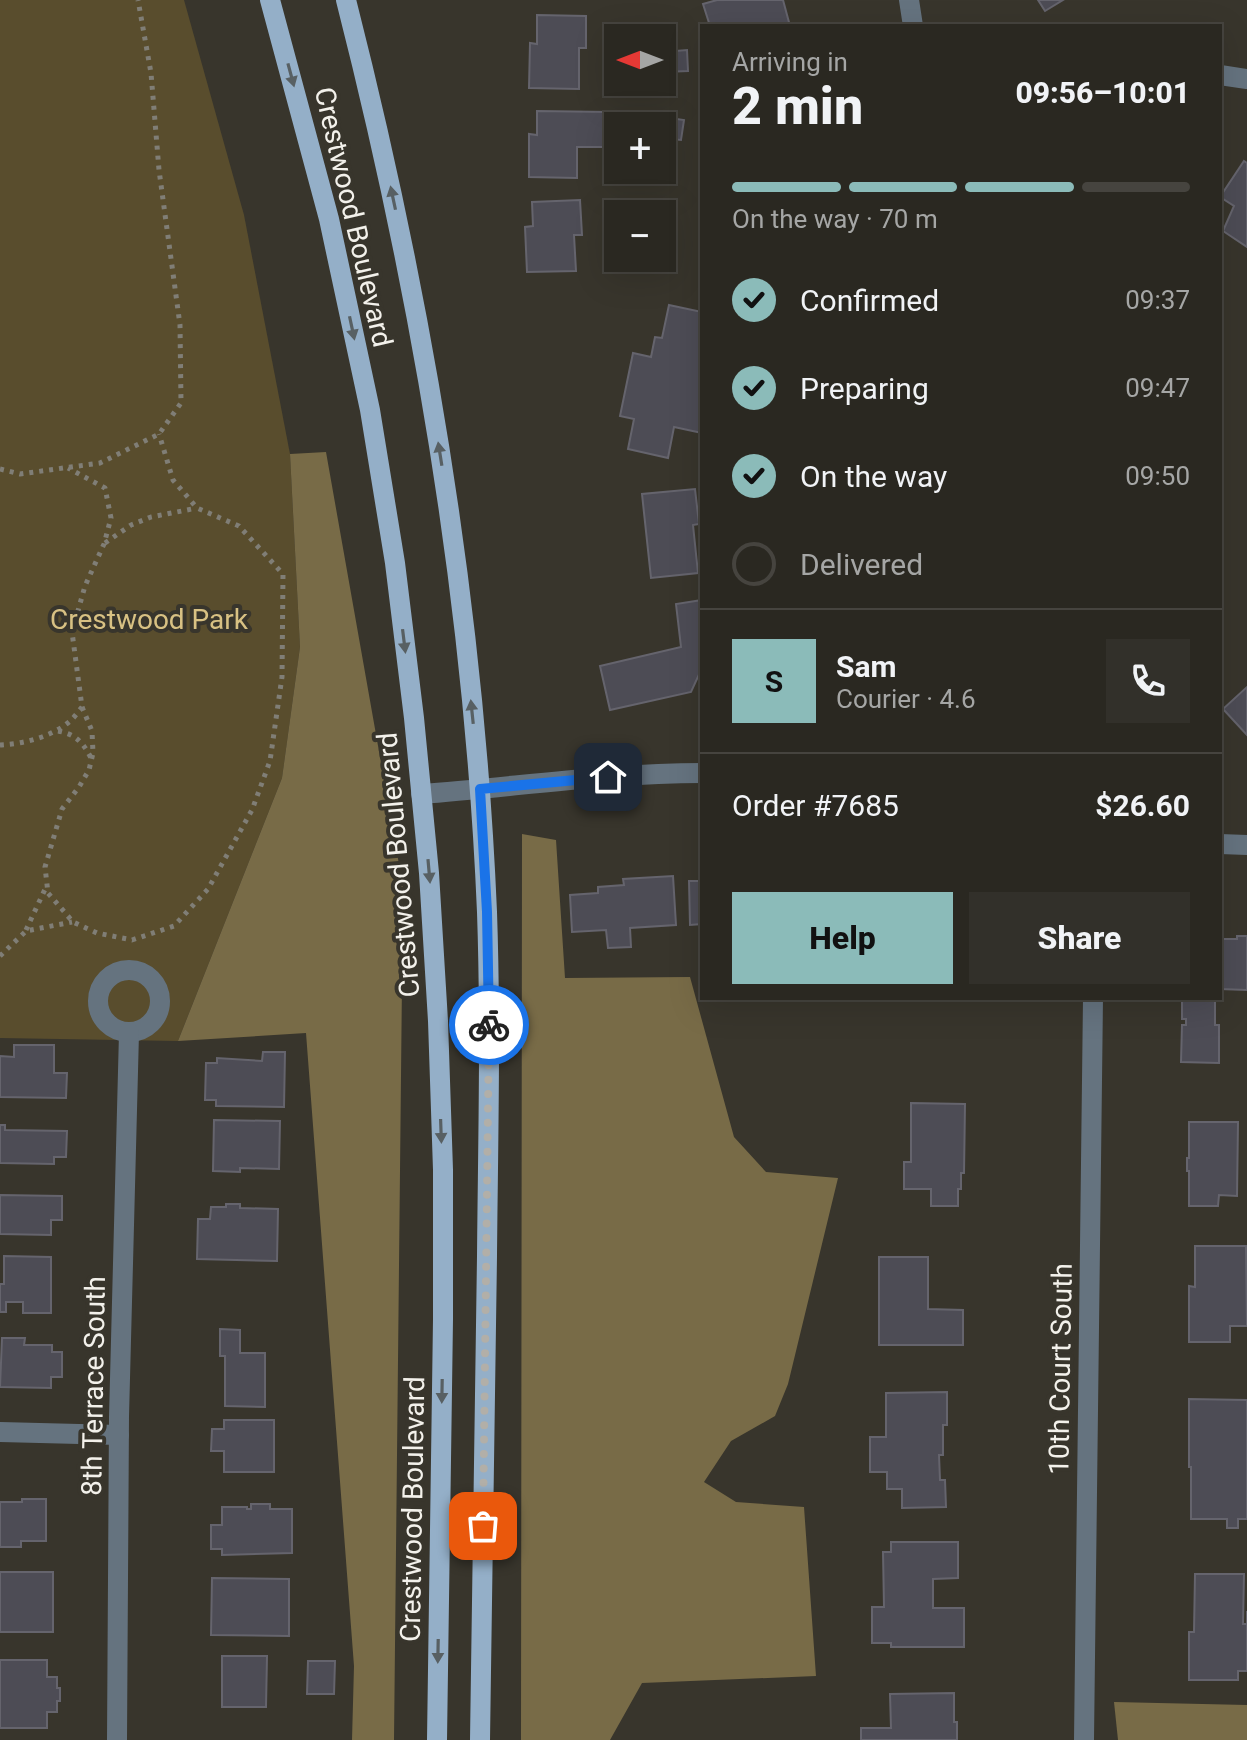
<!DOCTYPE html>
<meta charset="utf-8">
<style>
:root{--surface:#2a2821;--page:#32302a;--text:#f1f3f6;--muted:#a5a6a5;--line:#46443f;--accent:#8bbbb9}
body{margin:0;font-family:Roboto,sans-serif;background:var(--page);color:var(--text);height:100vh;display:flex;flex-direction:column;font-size:30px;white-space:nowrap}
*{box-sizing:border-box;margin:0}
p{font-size:26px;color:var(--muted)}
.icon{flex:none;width:44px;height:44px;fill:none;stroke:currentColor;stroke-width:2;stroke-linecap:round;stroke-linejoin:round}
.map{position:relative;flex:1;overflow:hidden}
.panel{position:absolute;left:700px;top:24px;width:522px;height:976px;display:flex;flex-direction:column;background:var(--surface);border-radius:0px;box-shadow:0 8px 32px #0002,0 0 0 2px var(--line)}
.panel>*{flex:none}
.needle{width:52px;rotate:270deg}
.tools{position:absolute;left:604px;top:24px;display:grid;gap:16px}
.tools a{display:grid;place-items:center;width:72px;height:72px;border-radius:0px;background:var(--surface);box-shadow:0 8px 32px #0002,0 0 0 2px var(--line);font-size:40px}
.pin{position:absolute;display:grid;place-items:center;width:68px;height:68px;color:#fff;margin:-34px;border-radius:16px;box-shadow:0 4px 12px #0006}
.courier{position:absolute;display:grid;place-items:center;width:80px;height:80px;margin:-40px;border:6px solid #1a73e8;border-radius:50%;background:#fff;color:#222;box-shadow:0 2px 10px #0007}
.summary em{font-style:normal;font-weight:800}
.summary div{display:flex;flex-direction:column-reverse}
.summary{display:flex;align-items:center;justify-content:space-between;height:136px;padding:0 32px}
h1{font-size:52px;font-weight:800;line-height:60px}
.bar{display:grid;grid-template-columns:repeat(4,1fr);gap:12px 8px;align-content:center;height:96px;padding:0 32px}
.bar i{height:10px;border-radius:6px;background:var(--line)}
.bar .on{background:var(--accent)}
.bar p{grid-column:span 4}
.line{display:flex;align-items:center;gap:20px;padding:0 32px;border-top:2px solid var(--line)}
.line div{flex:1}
.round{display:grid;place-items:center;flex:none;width:84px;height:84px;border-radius:0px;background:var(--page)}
ol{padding:0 32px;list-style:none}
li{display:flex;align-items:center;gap:24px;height:88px}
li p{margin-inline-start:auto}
li .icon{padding:8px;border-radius:50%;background:var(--accent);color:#111;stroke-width:4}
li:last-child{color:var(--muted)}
li i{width:44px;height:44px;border:4px solid var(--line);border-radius:50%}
.cta{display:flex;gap:16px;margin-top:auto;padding:16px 32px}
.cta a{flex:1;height:92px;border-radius:0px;background:var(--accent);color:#111;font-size:32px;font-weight:800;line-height:92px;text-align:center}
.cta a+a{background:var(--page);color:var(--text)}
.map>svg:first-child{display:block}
.green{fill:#594d2d}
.forest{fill:#786b47}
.building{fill:#4d4c55;stroke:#65646d;stroke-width:2}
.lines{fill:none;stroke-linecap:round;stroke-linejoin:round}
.path{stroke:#807e76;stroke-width:5;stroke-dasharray:4 6;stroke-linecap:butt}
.minor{stroke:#65737f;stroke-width:20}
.primary{stroke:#94afc8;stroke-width:20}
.oneway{fill:#586063}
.done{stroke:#b2afa8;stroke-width:8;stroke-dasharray:0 14.4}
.route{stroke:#1a73e8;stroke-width:10}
.labels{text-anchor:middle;stroke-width:8;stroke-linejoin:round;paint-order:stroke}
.street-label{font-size:28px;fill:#f3f1eb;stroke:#38352c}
.park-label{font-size:28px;fill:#d8c183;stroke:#38352c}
</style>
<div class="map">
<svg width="1247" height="1740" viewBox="0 0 1247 1740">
<rect width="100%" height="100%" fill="#38352c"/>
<path class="green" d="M0,0H184L244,215L290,454L300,647L282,778L178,1041L0,1038Z"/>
<g class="forest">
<path d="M326,452L403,887L394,1740H352L354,1666L306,1033L178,1041L282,778L300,647L290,454Z"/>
<path d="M522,834L556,840L565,978L690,977L734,1137L766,1172L838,1178L788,1384L775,1416L731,1441L704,1482L736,1502L804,1507L816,1676L642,1683L610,1740H521Z"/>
<path d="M1114,1702L1247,1705V1740H1118Z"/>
</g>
<g class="building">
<path d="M717,0H783L790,26H710L703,4Z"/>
<path d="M1038,0H1063L1045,11Z"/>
<path d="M537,15L586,16V48H579V89L529,88L530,43L537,44Z"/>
<path d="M687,50L688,71L663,72V52Z"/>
<path d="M537,111L610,112V147H577V178L529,177V134L537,135Z"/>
<path d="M663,117L684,120L681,140L662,138Z"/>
<path d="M662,151L674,152L672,164L662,163Z"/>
<path d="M1244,161L1247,163V247L1223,231L1234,206L1220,197Z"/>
<path d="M580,200L582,235H574L576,271L527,272L525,227L533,226L532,202Z"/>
<path d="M669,305L702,312V433L674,427L668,458L628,449L634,419L620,416L633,353L651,357L655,337L662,338Z"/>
<path d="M695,489L699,524L693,525L698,573L651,578L642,494Z"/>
<path d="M702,600V668L691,692L610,710L600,666L681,647L676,604Z"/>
<path d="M1247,687V735L1223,709Z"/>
<path d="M673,876L676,925L630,928L631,947L608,948L606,930L572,932L570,895L598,893V887L624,885L623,879Z"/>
<path d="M689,881H702V924L690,925Z"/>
<path d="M1237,936H1247V990L1220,989V939H1237Z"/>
<path d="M1182,998H1215V1025H1219V1063L1181,1062L1182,1025H1186V1019H1182Z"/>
<path d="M14,1045H54V1073H67L66,1098L0,1097V1056L14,1057Z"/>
<path d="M263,1052H285L284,1107L216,1106V1100H205L206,1063H217V1058L262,1061Z"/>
<path d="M911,1103L965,1104L964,1173H961V1189H958V1206H931V1189H904V1162H911Z"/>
<path d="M214,1120L280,1121L279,1169L240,1168V1172L213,1171Z"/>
<path d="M1189,1122H1238L1237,1196L1219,1195L1218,1206H1189V1171H1187V1158H1189Z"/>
<path d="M0,1125H5V1130L67,1131L66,1157H54V1164L0,1163Z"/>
<path d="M0,1195L62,1196V1220H51V1235L0,1234Z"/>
<path d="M226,1204H240V1208L278,1209L277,1261L197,1259L198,1219H210L211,1207H226Z"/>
<path d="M1195,1246H1246L1247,1326H1230V1342H1189V1286L1195,1287Z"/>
<path d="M4,1256L51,1257V1313H23V1302H6V1312H0V1284H4Z"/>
<path d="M879,1257H928V1309L963,1310V1345H879Z"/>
<path d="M220,1329L240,1330V1353H265V1407L225,1406V1356H220Z"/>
<path d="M2,1338H25L24,1345H52V1352H62V1377H51V1388L0,1387Z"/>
<path d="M947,1392V1425H943V1455H939L940,1480H945L946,1507L902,1508V1489H887V1472H870V1437H886V1393Z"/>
<path d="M1189,1399L1247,1400V1519H1238V1528H1227V1519H1191V1467H1189Z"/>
<path d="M224,1420H274V1472H224V1451H211L212,1429H224Z"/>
<path d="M22,1499H46V1541H21V1547H0V1502H22Z"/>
<path d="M251,1504H270V1509H292V1553L222,1555V1549H211V1525H222V1507H247V1509H251Z"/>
<path d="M891,1542H958V1578L933,1579V1608H964V1647H891V1643H872V1607H884L883,1552H891Z"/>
<rect x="0" y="1572" width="53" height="60"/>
<path d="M1195,1574H1244L1243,1624H1247V1611V1671H1238V1680H1189V1632H1194Z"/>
<path d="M212,1578L289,1579V1636L211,1635Z"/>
<path d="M222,1656H267L266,1707H222Z"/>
<path d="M0,1660H47V1677H57V1688H60V1701H57V1712H47V1728H0Z"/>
<path d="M308,1661H335L334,1694H307Z"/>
<path d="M954,1693V1722H957V1740H861V1728H891L890,1694Z"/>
</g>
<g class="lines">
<g class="path">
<path d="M0,469L20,474L100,463L159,434L181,403L180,325L159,170L151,73L138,0"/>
<path d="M105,543L131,525L151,517L197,508"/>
<path d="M82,707L92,731L93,753L89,770L79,787L62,809L45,867L48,893L73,922L97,933L132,940L174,926L208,889L252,810L270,761L282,677L283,574L239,526L197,508L173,480L159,434"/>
<path d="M58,731C75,734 83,742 91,758"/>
<path d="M0,745C23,744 51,737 69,722C74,718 78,712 82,707L72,632L85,586L104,544L111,518L105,488L68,468"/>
<path d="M26,930L47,885"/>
<path d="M0,956L26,931L72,922"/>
</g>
<g class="minor">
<path d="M909,0L913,26"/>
<path d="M1220,75L1247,79"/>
<path d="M421,794C515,787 609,773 702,773"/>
<path d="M1220,844L1247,845"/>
<circle cx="129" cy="1001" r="31"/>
<path d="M0,1432L119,1435"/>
<path d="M117,1740L119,1417L129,1033"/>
<path d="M1084,1740L1093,998"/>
</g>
<g class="primary">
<path d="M270,0L329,219L370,410L395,563L414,718L429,873L438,1021L443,1170V1319L437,1740"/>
<path d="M346,0C422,298 474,604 487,912C491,1027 488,1141 487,1256C485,1417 482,1579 480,1740"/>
</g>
</g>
<defs><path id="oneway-solid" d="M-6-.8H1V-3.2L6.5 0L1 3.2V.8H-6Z" transform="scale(2)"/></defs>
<g class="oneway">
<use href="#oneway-solid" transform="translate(291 75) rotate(75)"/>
<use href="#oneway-solid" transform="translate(393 198) rotate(-102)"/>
<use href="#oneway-solid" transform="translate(352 328) rotate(78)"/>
<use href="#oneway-solid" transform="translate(440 454) rotate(-99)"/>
<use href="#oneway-solid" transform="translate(404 641) rotate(83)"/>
<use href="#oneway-solid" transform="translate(472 712) rotate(-96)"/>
<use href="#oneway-solid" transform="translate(429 871) rotate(85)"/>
<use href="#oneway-solid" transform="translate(441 1131) rotate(88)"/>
<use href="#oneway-solid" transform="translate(442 1391) rotate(91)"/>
<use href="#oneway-solid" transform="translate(438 1651) rotate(91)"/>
</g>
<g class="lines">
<path class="done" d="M483,1526L489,1025"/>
<path class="route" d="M489,1025L487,912L480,789L608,777"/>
</g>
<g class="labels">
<g class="street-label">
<text transform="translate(354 217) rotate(77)" y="10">Crestwood Boulevard</text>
<text transform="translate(398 865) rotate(-95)" y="10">Crestwood Boulevard</text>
<text transform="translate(1060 1369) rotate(-89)" y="10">10th Court South</text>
<text transform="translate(93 1386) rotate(-89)" y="10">8th Terrace South</text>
<text transform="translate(412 1509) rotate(-89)" y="10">Crestwood Boulevard</text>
</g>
<g class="park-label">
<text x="149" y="629">Crestwood Park</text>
</g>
</g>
</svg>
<div class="tools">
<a><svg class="needle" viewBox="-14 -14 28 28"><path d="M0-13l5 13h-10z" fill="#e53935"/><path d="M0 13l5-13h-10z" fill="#a5a6a5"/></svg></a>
<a>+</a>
<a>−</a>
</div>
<div class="pin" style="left:483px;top:1526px;background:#ea580c"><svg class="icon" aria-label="bag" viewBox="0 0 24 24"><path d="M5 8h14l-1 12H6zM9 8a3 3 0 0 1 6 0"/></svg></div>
<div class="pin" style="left:608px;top:777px;background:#1f2937"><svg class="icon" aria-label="home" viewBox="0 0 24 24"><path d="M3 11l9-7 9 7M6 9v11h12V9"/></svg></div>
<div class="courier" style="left:489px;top:1025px"><svg class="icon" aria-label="bike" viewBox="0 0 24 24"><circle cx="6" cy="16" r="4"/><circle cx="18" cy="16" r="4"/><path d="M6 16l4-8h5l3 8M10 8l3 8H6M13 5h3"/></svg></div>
<section class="panel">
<div class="summary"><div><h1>2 min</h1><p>Arriving in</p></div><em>09:56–10:01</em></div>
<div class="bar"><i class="on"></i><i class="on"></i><i class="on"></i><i></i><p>On the way · 70 m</p></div>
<ol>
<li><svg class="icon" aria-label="check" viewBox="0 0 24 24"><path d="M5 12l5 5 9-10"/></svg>Confirmed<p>09:37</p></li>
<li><svg class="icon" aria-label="check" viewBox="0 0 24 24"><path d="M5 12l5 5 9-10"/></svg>Preparing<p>09:47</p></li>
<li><svg class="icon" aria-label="check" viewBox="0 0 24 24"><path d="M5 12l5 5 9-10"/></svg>On the way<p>09:50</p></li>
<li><i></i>Delivered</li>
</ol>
<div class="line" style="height:144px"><b class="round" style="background:var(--accent);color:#111">S</b><div><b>Sam</b><p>Courier · 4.6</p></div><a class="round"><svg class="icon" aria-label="phone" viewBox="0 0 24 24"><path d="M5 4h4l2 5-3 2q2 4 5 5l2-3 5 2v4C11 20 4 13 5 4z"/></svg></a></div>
<div class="line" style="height:104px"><div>Order #7685</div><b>$26.60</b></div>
<div class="cta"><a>Help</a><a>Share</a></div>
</section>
</div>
